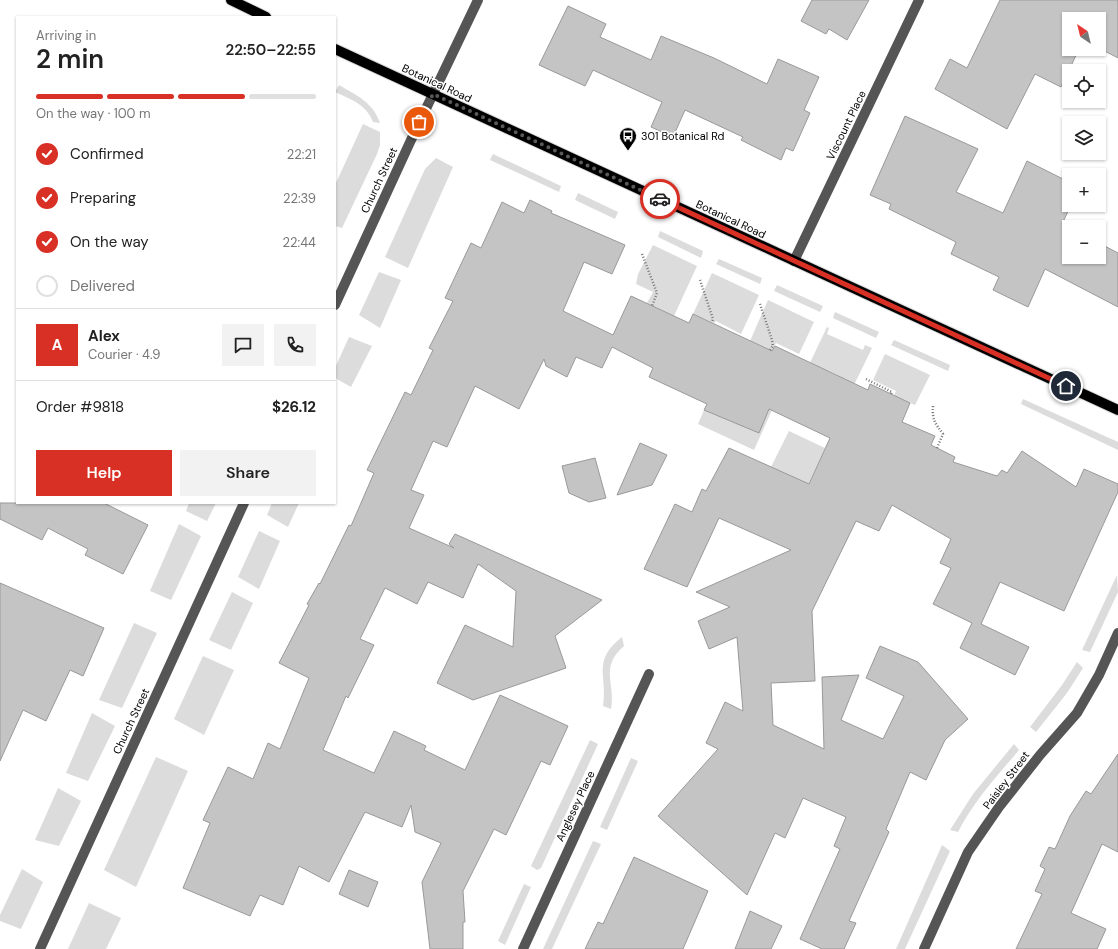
<!DOCTYPE html>
<meta charset="utf-8">
<style>
:root{--surface:#fff;--page:#f2f2f2;--text:#222;--muted:#767676;--line:#e0e0e0;--accent:#d93025}
body{margin:0;font-family:"DM Sans",sans-serif;background:var(--page);color:var(--text);height:100vh;display:flex;flex-direction:column;font-size:15px;white-space:nowrap}
*{box-sizing:border-box;margin:0}
p{font-size:13px;color:var(--muted)}
.icon{flex:none;width:22px;height:22px;fill:none;stroke:currentColor;stroke-width:2;stroke-linecap:round;stroke-linejoin:round}
.map{position:relative;flex:1;overflow:hidden}
.side{position:absolute;left:16px;top:16px;width:320px;height:488px;display:flex;flex-direction:column;background:var(--surface);border-radius:0px;box-shadow:0 1px 3px #0004}
.side>*{flex:none}
.needle{width:26px;rotate:325deg}
.buttons{position:absolute;left:1062px;top:12px;display:grid;gap:8px}
.buttons a{display:grid;place-items:center;width:44px;height:44px;border-radius:0px;background:var(--surface);box-shadow:0 1px 3px #0004;font-size:20px}
.pin{position:absolute;display:grid;place-items:center;width:34px;height:34px;color:#fff;margin:-17px;border:2px solid #fff;border-radius:50%;box-shadow:0 1px 4px #0007}
.courier{position:absolute;display:grid;place-items:center;width:40px;height:40px;margin:-20px;border:3px solid #d93025;border-radius:50%;background:#fff;color:#222;box-shadow:0 1px 5px #0007}
.head em{font-style:normal;font-weight:600}
.head div{display:flex;flex-direction:column-reverse}
.head{display:flex;align-items:center;justify-content:space-between;height:68px;padding:0 20px}
h1{font-size:26px;font-weight:600;line-height:30px}
.bar{display:grid;grid-template-columns:repeat(4,1fr);gap:6px 4px;align-content:center;height:48px;padding:0 20px}
.bar i{height:5px;border-radius:3px;background:var(--line)}
.bar .current{background:var(--accent)}
.bar p{grid-column:span 4}
.line{display:flex;align-items:center;gap:10px;padding:0 20px;border-top:1px solid var(--line)}
.line div{flex:1}
.round{display:grid;place-items:center;flex:none;width:42px;height:42px;border-radius:0px;background:var(--page)}
ol{padding:0 20px;list-style:none}
li{display:flex;align-items:center;gap:12px;height:44px}
li p{margin-inline-start:auto}
li .icon{padding:4px;border-radius:50%;background:var(--accent);color:#fff;stroke-width:4}
li:last-child{color:var(--muted)}
li i{width:22px;height:22px;border:2px solid var(--line);border-radius:50%}
.action{display:flex;gap:8px;margin-top:auto;padding:8px 20px}
.action a{flex:1;height:46px;border-radius:0px;background:var(--accent);color:#fff;font-size:16px;font-weight:600;line-height:46px;text-align:center}
.action a+a{background:var(--page);color:var(--text)}
.map>svg:first-child{display:block}
.green{fill:#dcdcdc}
.building{fill:#c4c4c4;stroke:#999}
.lines{fill:none;stroke-linecap:round;stroke-linejoin:round}
.major-casing{stroke:#dbdbdb;stroke-width:12}
.path{stroke:#777;stroke-width:2.5;stroke-dasharray:1 2;stroke-linecap:butt}
.minor{stroke:#555;stroke-width:10}
.major{stroke:#000;stroke-width:10}
.done{stroke:#595959;stroke-width:4;stroke-dasharray:0 7.2}
.route{stroke:#d93025;stroke-width:5}
.labels{text-anchor:middle;stroke-width:3;stroke-linejoin:round;paint-order:stroke}
.street-label{font-size:11px;fill:#000;stroke:#fff}
.poi-label{font-size:11px;fill:#000;stroke:#fff;text-anchor:start}
</style>
<div class="map">
<svg width="1118" height="949" viewBox="0 0 1118 949">
<rect width="100%" height="100%" fill="#fff"/>
<g class="green">
<path d="M339,85C356,95 373,102 380,123L373,122C366,104 352,100 335,92Z"/>
<path d="M363,124L380,132V145L377,154L342,228L335,226V185Z"/>
<path d="M493,154L561,186L559,192L490,160Z"/>
<path d="M436,158L453,167L408,268L385,257L425,169Z"/>
<path d="M578,193L618,212L615,219L575,200Z"/>
<path d="M660,231L703,251L701,258L658,237Z"/>
<path d="M653,245L697,266L674,316L647,303L653,292L636,284L638,274Z"/>
<path d="M719,259L762,278L760,284L716,264Z"/>
<path d="M379,272L401,280L380,328L359,315Z"/>
<path d="M712,273L759,295L741,334L716,321L714,323L693,314Z"/>
<path d="M777,285L823,306L820,312L774,291Z"/>
<path d="M768,300L814,322L799,354L776,343L772,351L750,341Z"/>
<path d="M835,312L879,332L876,338L833,318Z"/>
<path d="M827,327L829,328L827,334L863,350L865,345L872,348L854,385L835,381L838,375L819,367L807,369Z"/>
<path d="M349,337L372,346L351,387L335,378V368Z"/>
<path d="M894,340L950,365L948,371L891,345Z"/>
<path d="M885,354L930,375L915,405L894,396L896,391L873,380Z"/>
<path d="M736,395L772,410L754,450L698,424L704,410L718,416L727,396Z"/>
<path d="M1023,399L1118,442V450L1021,404Z"/>
<path d="M789,431L825,448L795,513L760,489Z"/>
<path d="M189,503H216L207,521L186,511Z"/>
<path d="M272,503H299L288,527L267,515Z"/>
<path d="M179,524L201,536L171,600L150,591Z"/>
<path d="M259,531L280,541L259,589L238,577Z"/>
<path d="M1117,575L1118,592L1090,652L1082,650Z"/>
<path d="M232,592L253,603L231,650L209,640Z"/>
<path d="M134,623L157,633L122,708L99,700Z"/>
<path d="M622,637L624,646C599,667 616,684 611,709L603,706C608,676 591,661 622,637Z"/>
<path d="M203,656L234,670L204,735L174,719Z"/>
<path d="M1077,662L1083,668L1067,693L1036,732L1030,727L1062,685Z"/>
<path d="M92,713L115,726L88,781L66,773Z"/>
<path d="M590,740L598,744L541,868L537,870L531,866Z"/>
<path d="M1014,744L1019,750C997,776 974,801 958,832L950,830L973,794Z"/>
<path d="M156,757L188,771L136,887L104,870Z"/>
<path d="M631,758L638,761L607,830L600,827Z"/>
<path d="M58,788L81,801L59,846L35,840Z"/>
<path d="M593,841L601,844L552,949H543Z"/>
<path d="M942,845L950,851L905,949H896Z"/>
<path d="M22,869L43,882L21,929L0,921V915Z"/>
<path d="M524,884L531,887L505,945L498,941Z"/>
<path d="M89,903L121,918L106,949H68Z"/>
</g>
<g class="building">
<path d="M812,0H869L847,40L829,29L826,34L801,21Z"/>
<path d="M1000,0H1118V58L1099,48V19H1069V49H1079L1061,87L1035,74L1007,129L935,89L950,59L967,68Z"/>
<path d="M568,6L606,24L600,37L651,60L661,36L714,58L767,84L778,59L819,77L804,110L810,113L793,151L786,148L781,160L741,140L743,137L685,110L673,137L651,127L662,102L593,70L585,86L539,65Z"/>
<path d="M905,116L978,149L956,192L1003,213L1027,161L1069,182V205H1071L1062,224L1069,228V257H1099V243L1118,253V307L1045,269L1028,307L993,290L999,277L951,254L956,242L889,209L891,204L870,195Z"/>
<path d="M530,200L552,211L551,213L625,245L612,274L584,262L563,311L613,335L631,296L689,323L693,314L772,351L775,346L868,390L870,384L910,403L902,422L935,436L931,445L955,457L953,462L997,476L1002,470L1007,473L1022,451L1076,487L1084,469L1118,484V492L1064,611L1000,582L981,624L1029,647L1015,675L960,648L972,623L933,604L951,568L940,563L951,539L892,505L879,531L856,521L812,611L815,681L771,683L773,725L824,749L822,677L859,675L841,720L883,739L904,696L866,678L880,646L918,662L968,719L945,740L926,780L910,772L886,829L889,832L849,921L856,923L844,949H822L800,939L840,849L834,846L846,817L803,798L785,838L775,833L747,895L658,816L718,749L706,743L725,702L743,711L737,637L709,649L698,621L730,607L696,592L791,550L719,518L687,587L644,569L675,504L692,512L702,489L706,491L729,448L809,484L830,438L769,409L759,433L704,410L707,404L649,377L653,368L612,347L602,368L576,357L567,377L546,366L544,359L519,409L475,386L447,447L433,441L411,490L424,495L409,528L454,548L449,544L455,534L602,600L555,636L566,668L473,700L437,683L465,625L513,647L516,591L478,564L463,598L428,582L417,604L385,588L360,639L374,645L348,698L346,696L323,750L374,773L394,731L426,746L424,750L465,770L500,695L568,726L550,765L541,761L506,835L494,829L463,891L465,922H463V949H430L422,882L441,843L415,832L411,805L402,827L365,812L329,882L299,866L283,905L260,895L250,916L183,888L210,823L203,820L228,767L253,779L268,743L280,749L309,678L279,663L309,605L307,604L319,583L320,584L349,525L351,526L374,473L367,470L405,392L411,395L433,350L429,348L453,301L445,298L471,243L481,248L502,202L524,213Z"/>
<path d="M640,443L667,455L652,485L617,495Z"/>
<path d="M595,458L606,498L589,502L569,493L562,466Z"/>
<path d="M0,503H104L148,525L123,574L85,555L88,549L48,528L42,540L0,519Z"/>
<path d="M0,583L104,628L83,676L70,670L46,721L23,710L0,761Z"/>
<path d="M1118,754V852L1102,844L1071,913L1106,929L1097,949H1016L1042,894L1035,891L1045,869L1040,866L1049,847L1055,849L1070,816L1086,791L1091,794Z"/>
<path d="M634,857L708,891L683,949H585L598,922L603,924Z"/>
<path d="M349,870L378,882L368,907L339,894Z"/>
<path d="M750,911L782,926L771,949H735Z"/>
</g>
<g class="lines">
<g class="major-casing">
<g id="major">
<path d="M231,0L266,17"/>
<path d="M335,49L1118,410"/>
</g>
</g>
<g class="path">
<path d="M642,254L657,293L652,306"/>
<path d="M700,280L713,319L712,322"/>
<path d="M760,304L772,340L773,346L770,350"/>
<path d="M866,379L892,392L891,394"/>
<path d="M933,406C932,420 935,423 943,434L937,448"/>
</g>
<g class="minor">
<path d="M794,261L919,0"/>
<path d="M335,305L411,140L478,0"/>
<path d="M40,949L244,503"/>
<path d="M523,949L649,674"/>
<path d="M924,949L968,852L999,807L1040,755L1077,713L1099,675L1118,633"/>
</g>
<use href="#major" class="major"/>
</g>
<g class="lines">
<path class="done" d="M419,122L433,94L660,199"/>
<path class="route" d="M660,199L1066,386"/>
</g>
<defs>
<g id="bus-pin" transform="scale(0.9)"><path d="M0 17L-7.5 6A9.5 9.5 0 1 1 7.5 6Z" fill="#000" stroke="#fff"/><path d="M-5-6H5V4H4V6H2V4H-2V6H-4V4H-5ZM-3.5-4V0h7V-4ZM-3.5 1.2v1.5H-2V1.2ZM2 1.2v1.5H3.5V1.2Z" fill="#fff"/></g>
</defs>
<g fill-rule="evenodd">
<use href="#bus-pin" x="628" y="136"/>
</g>
<g class="labels">
<g class="street-label">
<text transform="translate(437 83) rotate(25)" y="4">Botanical Road</text>
<text transform="translate(846 125) rotate(-64)" y="4">Viscount Place</text>
<text transform="translate(379 180) rotate(-65)" y="4">Church Street</text>
<text transform="translate(731 219) rotate(25)" y="4">Botanical Road</text>
<text transform="translate(131 721) rotate(-65)" y="4">Church Street</text>
<text transform="translate(1006 780) rotate(-53)" y="4">Paisley Street</text>
<text transform="translate(575 806) rotate(-65)" y="4">Anglesey Place</text>
</g>
<g class="poi-label">
<text x="641" y="140">301 Botanical Rd</text>
</g>
</g>
</svg>
<div class="buttons">
<a><svg class="needle" viewBox="-14 -14 28 28"><path d="M0-13l5 13h-10z" fill="#e53935"/><path d="M0 13l5-13h-10z" fill="#767676"/></svg></a>
<a><svg class="icon" aria-label="locate" viewBox="0 0 24 24"><circle cx="12" cy="12" r="6"/><path d="M12 2v4M12 18v4M2 12h4M18 12h4"/></svg></a>
<a><svg class="icon" aria-label="layers" viewBox="0 0 24 24"><path d="M12 4l9 5-9 5-9-5zM3 14l9 5 9-5"/></svg></a>
<a>+</a>
<a>−</a>
</div>
<div class="pin" style="left:419px;top:122px;background:#ea580c"><svg class="icon" aria-label="bag" viewBox="0 0 24 24"><path d="M5 8h14l-1 12H6zM9 8a3 3 0 0 1 6 0"/></svg></div>
<div class="pin" style="left:1066px;top:386px;background:#1f2937"><svg class="icon" aria-label="home" viewBox="0 0 24 24"><path d="M3 11l9-7 9 7M6 9v11h12V9"/></svg></div>
<div class="courier" style="left:660px;top:199px"><svg class="icon" aria-label="car" viewBox="0 0 24 24"><path d="M5 17H2v-5l4-1 3-4h7l3 4 3 1v5h-3M9 17h6M6 11h13"/><circle cx="7" cy="17" r="2"/><circle cx="17" cy="17" r="2"/></svg></div>
<section class="side">
<div class="head"><div><h1>2 min</h1><p>Arriving in</p></div><em>22:50–22:55</em></div>
<div class="bar"><i class="current"></i><i class="current"></i><i class="current"></i><i></i><p>On the way · 100 m</p></div>
<ol>
<li><svg class="icon" aria-label="check" viewBox="0 0 24 24"><path d="M5 12l5 5 9-10"/></svg>Confirmed<p>22:21</p></li>
<li><svg class="icon" aria-label="check" viewBox="0 0 24 24"><path d="M5 12l5 5 9-10"/></svg>Preparing<p>22:39</p></li>
<li><svg class="icon" aria-label="check" viewBox="0 0 24 24"><path d="M5 12l5 5 9-10"/></svg>On the way<p>22:44</p></li>
<li><i></i>Delivered</li>
</ol>
<div class="line" style="height:72px"><b class="round" style="background:var(--accent);color:#fff">A</b><div><b>Alex</b><p>Courier · 4.9</p></div><a class="round"><svg class="icon" aria-label="chat" viewBox="0 0 24 24"><path d="M4 5h16v11H9l-5 4z"/></svg></a><a class="round"><svg class="icon" aria-label="phone" viewBox="0 0 24 24"><path d="M5 4h4l2 5-3 2q2 4 5 5l2-3 5 2v4C11 20 4 13 5 4z"/></svg></a></div>
<div class="line" style="height:52px"><div>Order #9818</div><b>$26.12</b></div>
<div class="action"><a>Help</a><a>Share</a></div>
</section>
</div>
